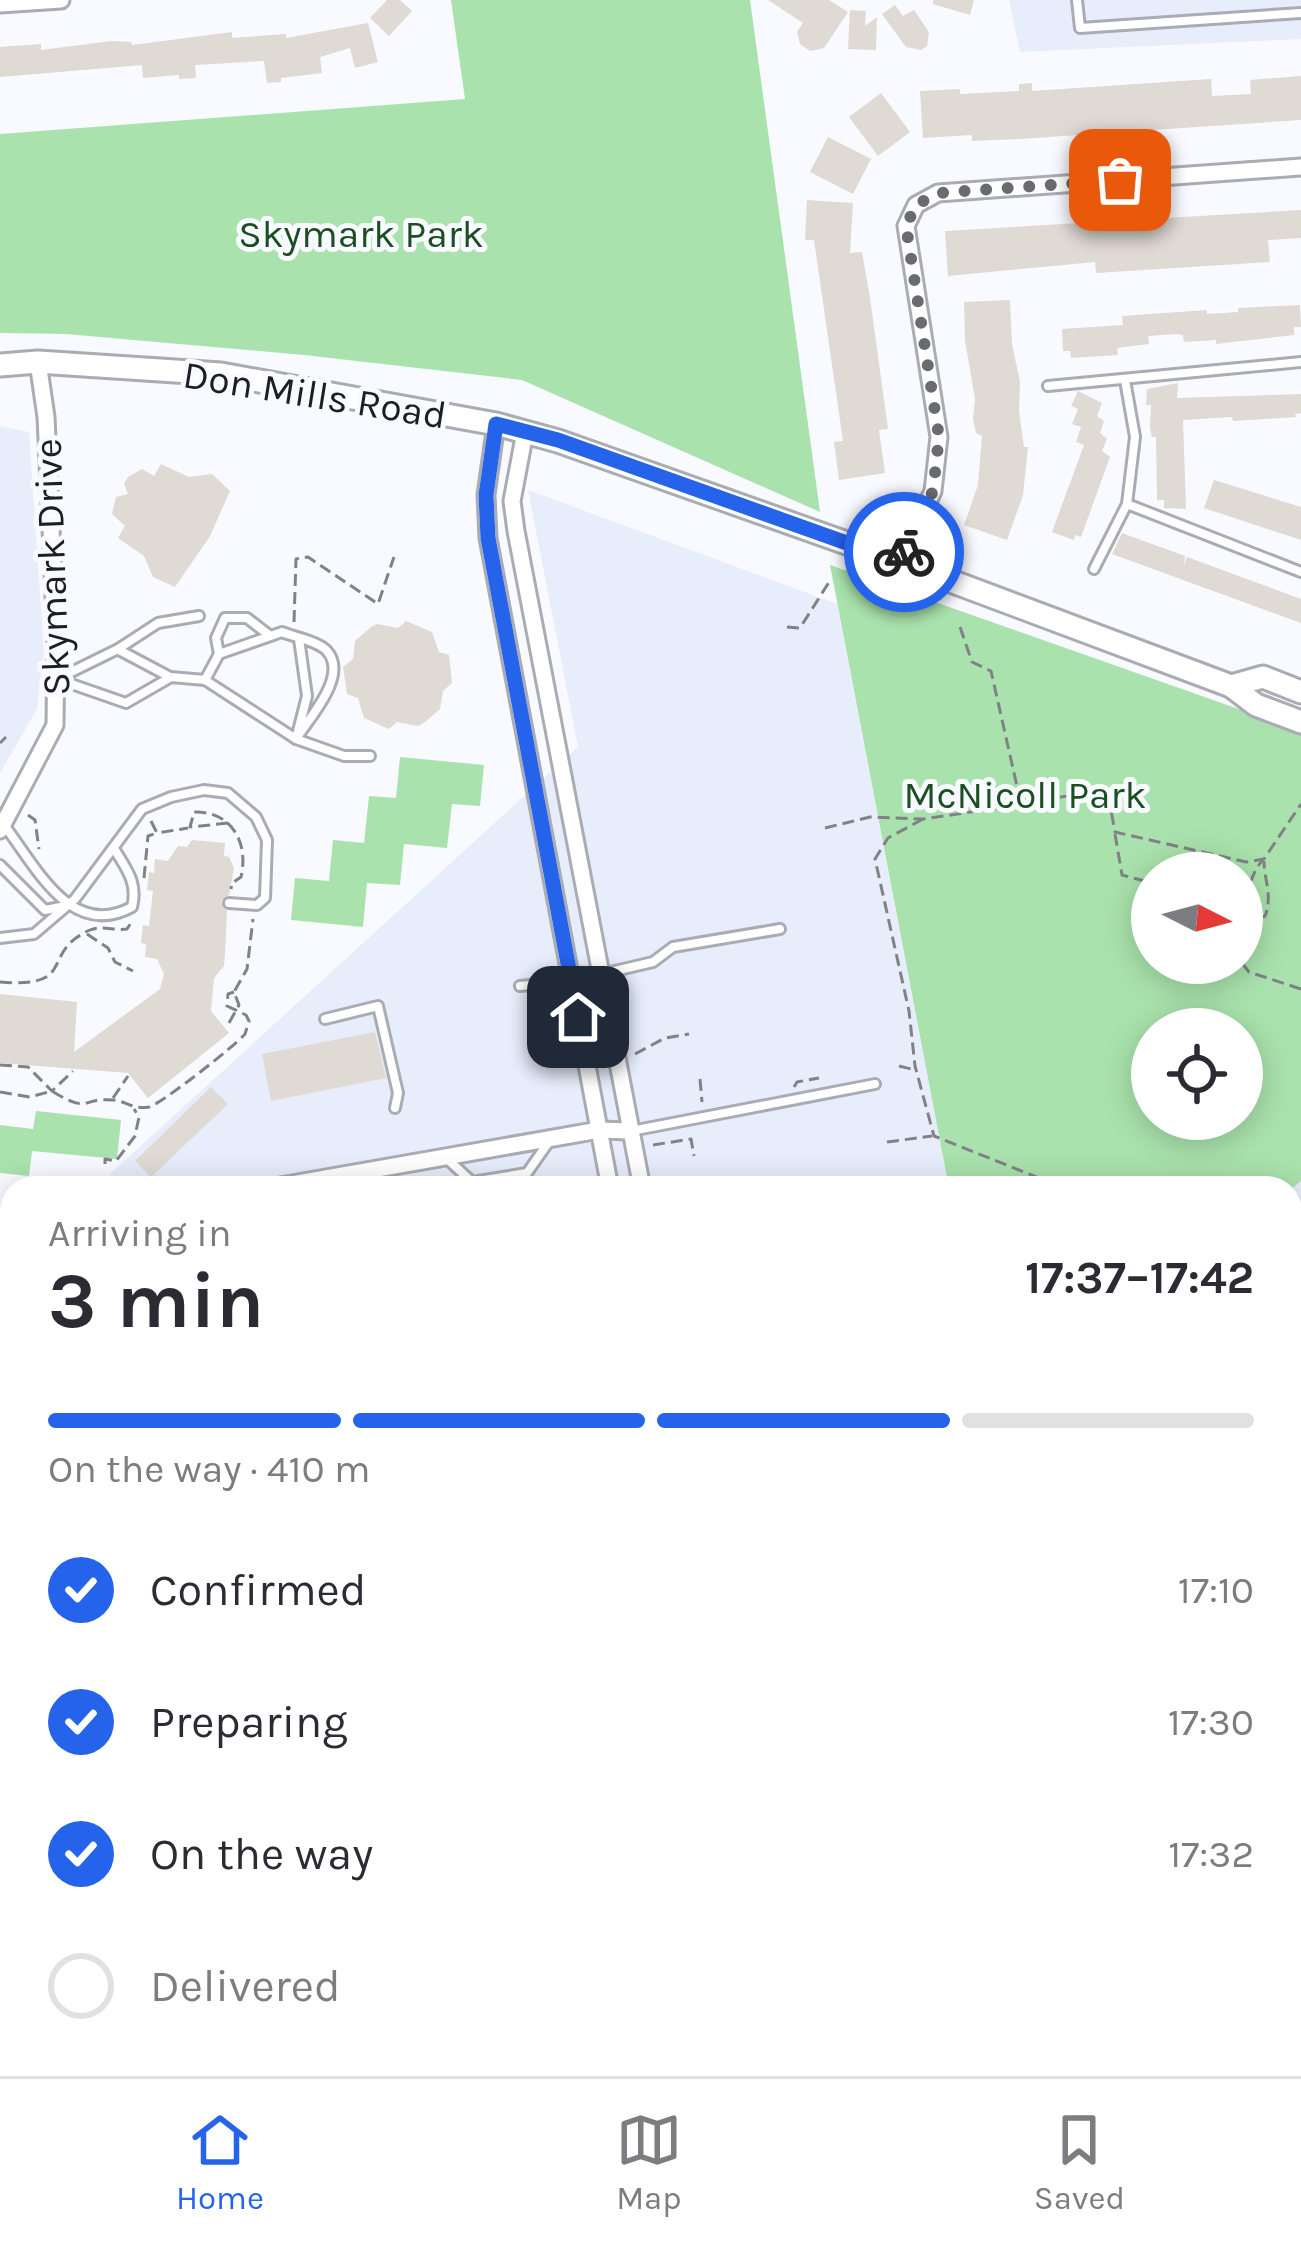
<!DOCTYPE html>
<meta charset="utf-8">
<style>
:root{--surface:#fff;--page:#f2f2f3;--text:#2b2b33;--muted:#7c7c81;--line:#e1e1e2;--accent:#2563eb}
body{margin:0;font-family:Karla,sans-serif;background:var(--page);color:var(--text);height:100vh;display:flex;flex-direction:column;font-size:45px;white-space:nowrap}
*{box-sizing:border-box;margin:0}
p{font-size:39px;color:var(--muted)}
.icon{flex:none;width:66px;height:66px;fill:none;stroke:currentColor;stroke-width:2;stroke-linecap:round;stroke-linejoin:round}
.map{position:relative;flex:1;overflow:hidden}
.sheet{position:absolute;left:0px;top:1176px;width:1302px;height:900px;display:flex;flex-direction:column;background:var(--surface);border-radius:36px 36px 0 0;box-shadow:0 6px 30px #0003}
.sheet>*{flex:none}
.needle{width:78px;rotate:96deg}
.tools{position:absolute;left:1131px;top:852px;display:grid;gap:24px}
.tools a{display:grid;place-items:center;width:132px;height:132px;border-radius:50%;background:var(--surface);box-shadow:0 6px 30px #0003;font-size:60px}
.pin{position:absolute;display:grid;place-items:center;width:102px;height:102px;color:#fff;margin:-51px;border-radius:24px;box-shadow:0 6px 18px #0006}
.courier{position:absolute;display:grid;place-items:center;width:120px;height:120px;margin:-60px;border:9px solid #2563eb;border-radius:50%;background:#fff;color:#222;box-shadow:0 3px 15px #0007}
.summary em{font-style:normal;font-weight:700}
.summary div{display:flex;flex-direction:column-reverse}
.summary{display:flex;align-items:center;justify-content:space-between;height:204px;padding:0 48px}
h1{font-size:78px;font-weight:700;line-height:90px}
.bar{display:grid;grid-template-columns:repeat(4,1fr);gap:18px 12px;align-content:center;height:144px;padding:0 48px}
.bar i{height:15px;border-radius:9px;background:var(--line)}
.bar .current{background:var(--accent)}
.bar p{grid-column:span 4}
ol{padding:0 48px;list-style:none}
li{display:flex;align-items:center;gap:36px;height:132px}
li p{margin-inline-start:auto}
li .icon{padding:12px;border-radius:50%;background:var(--accent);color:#fff;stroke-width:4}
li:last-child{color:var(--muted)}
li i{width:66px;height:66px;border:6px solid var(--line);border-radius:50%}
.menu{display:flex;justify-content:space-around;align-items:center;height:168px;border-top:3px solid var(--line);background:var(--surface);font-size:33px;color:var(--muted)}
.menu a{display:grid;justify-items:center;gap:6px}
.menu .current{color:var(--accent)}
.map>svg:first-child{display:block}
.built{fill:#e7edfb}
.green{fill:#a9e2ac;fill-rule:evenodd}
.building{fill:#dfdad3}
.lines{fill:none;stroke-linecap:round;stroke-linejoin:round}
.service-casing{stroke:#a9acb3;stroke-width:14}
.minor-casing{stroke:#a9acb3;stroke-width:21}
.secondary-casing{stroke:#a9acb3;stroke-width:27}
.path{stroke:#818286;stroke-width:3;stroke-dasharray:12 6;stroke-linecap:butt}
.service{stroke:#fff;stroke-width:8}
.minor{stroke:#fff;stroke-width:15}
.secondary{stroke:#fff;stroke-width:21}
.done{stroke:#6a6b6f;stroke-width:12;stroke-dasharray:0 21.6}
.route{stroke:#2563eb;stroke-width:15}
.labels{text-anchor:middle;stroke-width:10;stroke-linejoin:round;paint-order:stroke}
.park-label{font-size:39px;fill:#1b4e22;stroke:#f8faff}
.street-label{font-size:39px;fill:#1d1e21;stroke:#f8faff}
</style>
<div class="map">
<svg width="1301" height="2076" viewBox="0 0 1301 2076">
<rect width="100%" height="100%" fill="#f8faff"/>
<g class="built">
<path d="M1009,0H1301V39L1020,52Z"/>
<path d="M0,426L29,432L44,653L37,709L0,773Z"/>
<path d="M528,490L837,604L949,1188H103L111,1173L578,747Z"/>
<path d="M1301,1181V1556L1290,1557V1190Z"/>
<path d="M12,1220V2064H1116L1118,2076H0V1222Z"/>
</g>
<g class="green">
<path d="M451,0H750L820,512L522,380L304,355L66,334L0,333V134L465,99Z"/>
<path d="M830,565L1301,731V1181L1290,1190L949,1188ZM1152,873H1242V963H1152ZM1152,1029H1242V1119H1152Z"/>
<path d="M400,757L484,765L480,806L452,804L447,848L404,844L400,885L367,883L363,927L291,920L295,878L329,881L333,840L364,843L369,796L396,798Z"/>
<path d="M36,1111L121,1120L117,1159L32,1151L29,1176L0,1173V1125L33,1129Z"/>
<path d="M684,2064H737L739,2076H622Z"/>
</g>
<g class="building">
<path d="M387,0H400L412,11L389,36L370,18Z"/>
<path d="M768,0H829L848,12L824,48L810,51L800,44L797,32L803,23Z"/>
<path d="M933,0H974L970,15L933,4Z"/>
<path d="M895,5L903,16L914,10L929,32L927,46L921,50L906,47L882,14Z"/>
<path d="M850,10L866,11L865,26L877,17L876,50L848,49Z"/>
<path d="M368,23L378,62L355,68L350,48L320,57L322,73L281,78V82L267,83L264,61L195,65L196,78L179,79V75L143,78L142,65L0,77V47L41,44V50L111,41L131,42L132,45L232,32V38L286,34V38Z"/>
<path d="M1301,76V120L1019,139L972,141V135L923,138L920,91L960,89V94L1019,91V84L1032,83V91L1211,79L1212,96L1251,94L1250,80Z"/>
<path d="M881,93L910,132L878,156L849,117Z"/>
<path d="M828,137L871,159L853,194L810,172Z"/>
<path d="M807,200L853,203L850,253L862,252L870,298L888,429L879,430L885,473L839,480L834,442L843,441L814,240H805Z"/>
<path d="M1301,210V238L1268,240L1270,262L1096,273L1095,262L948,276L945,231Z"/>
<path d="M1010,300L1012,344L1020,382L1019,411L1024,447H1028L1023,495L1007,540L964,525L978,485L982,436L976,433L973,419L975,399L965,340L964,302Z"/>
<path d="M1300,305L1301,327H1294V335L1216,344V340L1184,342L1183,335L1176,334L1148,336L1149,344L1117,348L1118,355L1071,358L1070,351H1063L1062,329L1123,325L1122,316L1207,310V314L1238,312V308Z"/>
<path d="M1178,383L1177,398L1301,394V413L1295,414L1296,417L1233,421L1232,417L1183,420L1186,509L1164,508V500H1157L1156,437H1152L1150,428L1151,405H1146L1147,389Z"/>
<path d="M1078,391L1102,403L1097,416L1104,421L1100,433L1107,439L1102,451L1110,457L1081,537L1075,535L1074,540L1052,532L1084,445L1076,442L1081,427L1072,424L1078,409L1071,406Z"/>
<path d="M161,464L189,477L212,474L230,491L210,536L175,587L153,577L144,556L118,538L125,526L112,514L116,497L128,494L124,484L128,477L142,469L154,476Z"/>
<path d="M1214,480L1301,507V540L1204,508Z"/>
<path d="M1122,533L1185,556L1184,565L1187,557L1301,599V623L1112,554Z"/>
<path d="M406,621L432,632L439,652L449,655L452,683L443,691L440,709L425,722L418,726L397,722L389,729L364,718L358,698L347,694L343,667L353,659L355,641L371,627L377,624L398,628Z"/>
<path d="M192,840L225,843L224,856L229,857L234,868L229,895L221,901L227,911L225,954L224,966L214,978L211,1011L229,1033L148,1098L128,1073L0,1063V994L77,1002L74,1052L160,989L164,974L157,959L145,957L146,944L141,943L143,925L149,926L153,891L147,890L149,872L154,873L155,859L168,861L178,846L187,847Z"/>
<path d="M375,1032L386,1078L271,1101L262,1054Z"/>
<path d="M211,1087L228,1104L151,1177L135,1161Z"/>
<path d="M1301,2060V2076H1254L1253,2069Z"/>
</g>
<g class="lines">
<g class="service-casing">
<g id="service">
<path d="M1077,0L1080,28L1301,13"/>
<path d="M1125,380L1135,437L1127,504L1301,572"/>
<path d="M1048,386L1301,362"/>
<path d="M1094,569L1127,504"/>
<path d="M199,616L158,623L118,649L57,679L126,703L171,677L205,680L296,739L344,756H370"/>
<path d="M119,650L170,677"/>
<path d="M219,654L216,638L225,618H247L269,635"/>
<path d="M205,680L219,654L282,632C294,637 318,641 327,651C349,676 309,718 296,739L307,696L299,639"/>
<path d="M4,825C37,868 71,940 132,907C138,883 127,870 115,850"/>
<path d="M0,865L45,910L66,906"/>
<path d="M0,938L34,934L75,899L142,809L171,797L204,790L228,793L256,817L267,840L265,898L257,905L229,903"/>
<path d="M520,986L572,981L653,962L673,947L780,929"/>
<path d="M325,1019L378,1006L398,1093L395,1108"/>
<path d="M631,1131L875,1084"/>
<path d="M444,1156L472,1182L527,1173L548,1143"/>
<path d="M1290,1297L1301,1288"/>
<path d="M1290,1356L1301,1368"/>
<path d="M79,2064L80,2076"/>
<path d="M97,2076L179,2070L185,2064"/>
<path d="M852,2076L868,2073"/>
</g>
</g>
<g class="minor-casing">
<g id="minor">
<path d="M0,4L61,0"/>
<path d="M496,424L486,495L488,538L610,1188"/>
<path d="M525,432L512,501L516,531L642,1188"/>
<path d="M900,562L933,491L939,437L906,226L916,205L938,193L1301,167"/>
<path d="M0,830L55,725L56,640L46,417L38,362"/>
<path d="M269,1188L599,1130L630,1131"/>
<path d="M0,1231L12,1229"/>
<path d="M0,1255L12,1252"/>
<path d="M1290,1683L1301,1682"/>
<path d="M1290,1926L1301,1925"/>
<path d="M0,2019L7,2024L12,2043"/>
<path d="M16,2064L18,2076"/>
<path d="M795,2064L800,2076"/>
<path d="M1240,2064L1242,2076"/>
</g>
</g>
<g class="secondary-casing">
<g id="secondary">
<path d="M0,365L38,362L221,374L496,424L558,441L900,562L1231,686L1256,705L1301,722"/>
<path d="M1231,686L1263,677L1301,692"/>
</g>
</g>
<g class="path">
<path d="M294,622L296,559L308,557L378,604L394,557"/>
<path d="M787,627L800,628L831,579"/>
<path d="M960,627L972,662L991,671L1021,804L1107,789L1115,832L1246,862L1264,859L1301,804"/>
<path d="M0,743L6,737"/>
<path d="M28,815L35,820L39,849"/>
<path d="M923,819L888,838L875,859L909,1011L915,1066L934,1136L1064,1188"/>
<path d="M151,821L157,833L188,828"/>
<path d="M228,823L190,827L194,812C232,811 249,843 241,877L232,883L231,889"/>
<path d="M825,828L870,817L923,819L1019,805"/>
<path d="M1115,834L1122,875L1152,883"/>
<path d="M144,878L148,836L157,833"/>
<path d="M1242,898C1252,886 1251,872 1263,860"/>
<path d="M1242,916L1257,919L1265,916C1273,897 1264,879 1264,861"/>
<path d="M87,934L108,948L115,962L133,971"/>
<path d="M1242,963L1249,972L1301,989"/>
<path d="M0,982C80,988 38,953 90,930C101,925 115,931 127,929L133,920"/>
<path d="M229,1023L239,1005L234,992L247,969L253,919"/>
<path d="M635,1054L665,1038L689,1034"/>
<path d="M0,1065L28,1067L52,1091L73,1071"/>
<path d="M899,1066L915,1070"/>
<path d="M700,1079L702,1102"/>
<path d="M794,1087L797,1082L819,1078"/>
<path d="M0,1092L30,1097L52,1091C90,1115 81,1097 113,1100C126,1101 134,1110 149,1107C161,1104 235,1046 245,1034L249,1021L246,1015L227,1006L228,994L234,992"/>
<path d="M113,1098L128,1076"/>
<path d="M887,1142L932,1136"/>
<path d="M653,1145L691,1139L694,1156"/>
<path d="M105,1164V1159L116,1161L135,1136L139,1117L134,1109"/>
<path d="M435,1182L437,1188"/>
<path d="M684,1188L689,1179H698"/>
<path d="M1290,1249L1301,1251"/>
<path d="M0,1283L2,1279"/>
<path d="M1290,1339L1301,1329"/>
<path d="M1290,1466L1301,1455"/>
<path d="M0,1630L12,1652"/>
<path d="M0,1644L12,1642"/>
<path d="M0,1680L12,1677"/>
<path d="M0,1692L12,1714"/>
<path d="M0,1726L11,1714L12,1720"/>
<path d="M0,1756L12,1753"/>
<path d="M0,1846L12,1907"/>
<path d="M0,1992L12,1991"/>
<path d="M307,2064L331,2076"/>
<path d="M880,2064L882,2076"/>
<path d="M498,2076L546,2064"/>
</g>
<use href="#service" class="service"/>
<use href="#minor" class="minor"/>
<use href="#secondary" class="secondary"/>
</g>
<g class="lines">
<path class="done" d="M904,552L933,491L939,437L906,226L916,205L938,193L1120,180"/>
<path class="route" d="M578,1017L488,538L486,495L496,424L558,440L900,562L904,552"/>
</g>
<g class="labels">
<g class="park-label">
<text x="361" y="247">Skymark Park</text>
<text x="1025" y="808">McNicoll Park</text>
</g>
<g class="street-label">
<text transform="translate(315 394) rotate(9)" y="14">Don Mills Road</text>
<text transform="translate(51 567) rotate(-92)" y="14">Skymark Drive</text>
</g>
</g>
</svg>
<div class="tools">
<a><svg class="needle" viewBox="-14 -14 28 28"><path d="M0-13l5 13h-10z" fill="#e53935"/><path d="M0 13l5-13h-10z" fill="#7c7c81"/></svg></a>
<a><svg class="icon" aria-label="locate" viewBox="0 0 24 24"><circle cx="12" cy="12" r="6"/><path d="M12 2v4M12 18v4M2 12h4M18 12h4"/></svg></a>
</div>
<div class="pin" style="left:1120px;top:180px;background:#ea580c"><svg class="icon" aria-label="bag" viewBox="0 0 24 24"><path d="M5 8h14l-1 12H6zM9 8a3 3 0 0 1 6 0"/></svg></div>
<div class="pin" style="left:578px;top:1017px;background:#1f2937"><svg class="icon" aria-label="home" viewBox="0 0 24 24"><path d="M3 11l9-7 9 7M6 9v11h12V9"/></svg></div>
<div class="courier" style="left:904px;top:552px"><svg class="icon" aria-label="bike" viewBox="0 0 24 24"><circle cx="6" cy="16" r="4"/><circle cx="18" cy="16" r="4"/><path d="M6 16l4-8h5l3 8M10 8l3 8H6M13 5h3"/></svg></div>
<section class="sheet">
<div class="summary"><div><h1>3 min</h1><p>Arriving in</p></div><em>17:37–17:42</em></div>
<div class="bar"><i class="current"></i><i class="current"></i><i class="current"></i><i></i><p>On the way · 410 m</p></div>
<ol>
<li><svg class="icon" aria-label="check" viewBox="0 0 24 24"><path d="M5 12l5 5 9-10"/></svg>Confirmed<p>17:10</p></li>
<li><svg class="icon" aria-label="check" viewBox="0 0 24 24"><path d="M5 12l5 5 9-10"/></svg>Preparing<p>17:30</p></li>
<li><svg class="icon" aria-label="check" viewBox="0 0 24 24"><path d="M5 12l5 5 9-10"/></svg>On the way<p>17:32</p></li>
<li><i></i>Delivered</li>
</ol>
</section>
</div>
<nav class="menu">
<a class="current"><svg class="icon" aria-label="home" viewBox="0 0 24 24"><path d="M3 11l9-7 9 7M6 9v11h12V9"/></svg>Home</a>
<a><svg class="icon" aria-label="map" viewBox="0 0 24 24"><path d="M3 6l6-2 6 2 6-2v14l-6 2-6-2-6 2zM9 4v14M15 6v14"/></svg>Map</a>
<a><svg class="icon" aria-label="saved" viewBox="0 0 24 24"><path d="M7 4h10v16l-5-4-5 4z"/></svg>Saved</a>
</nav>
